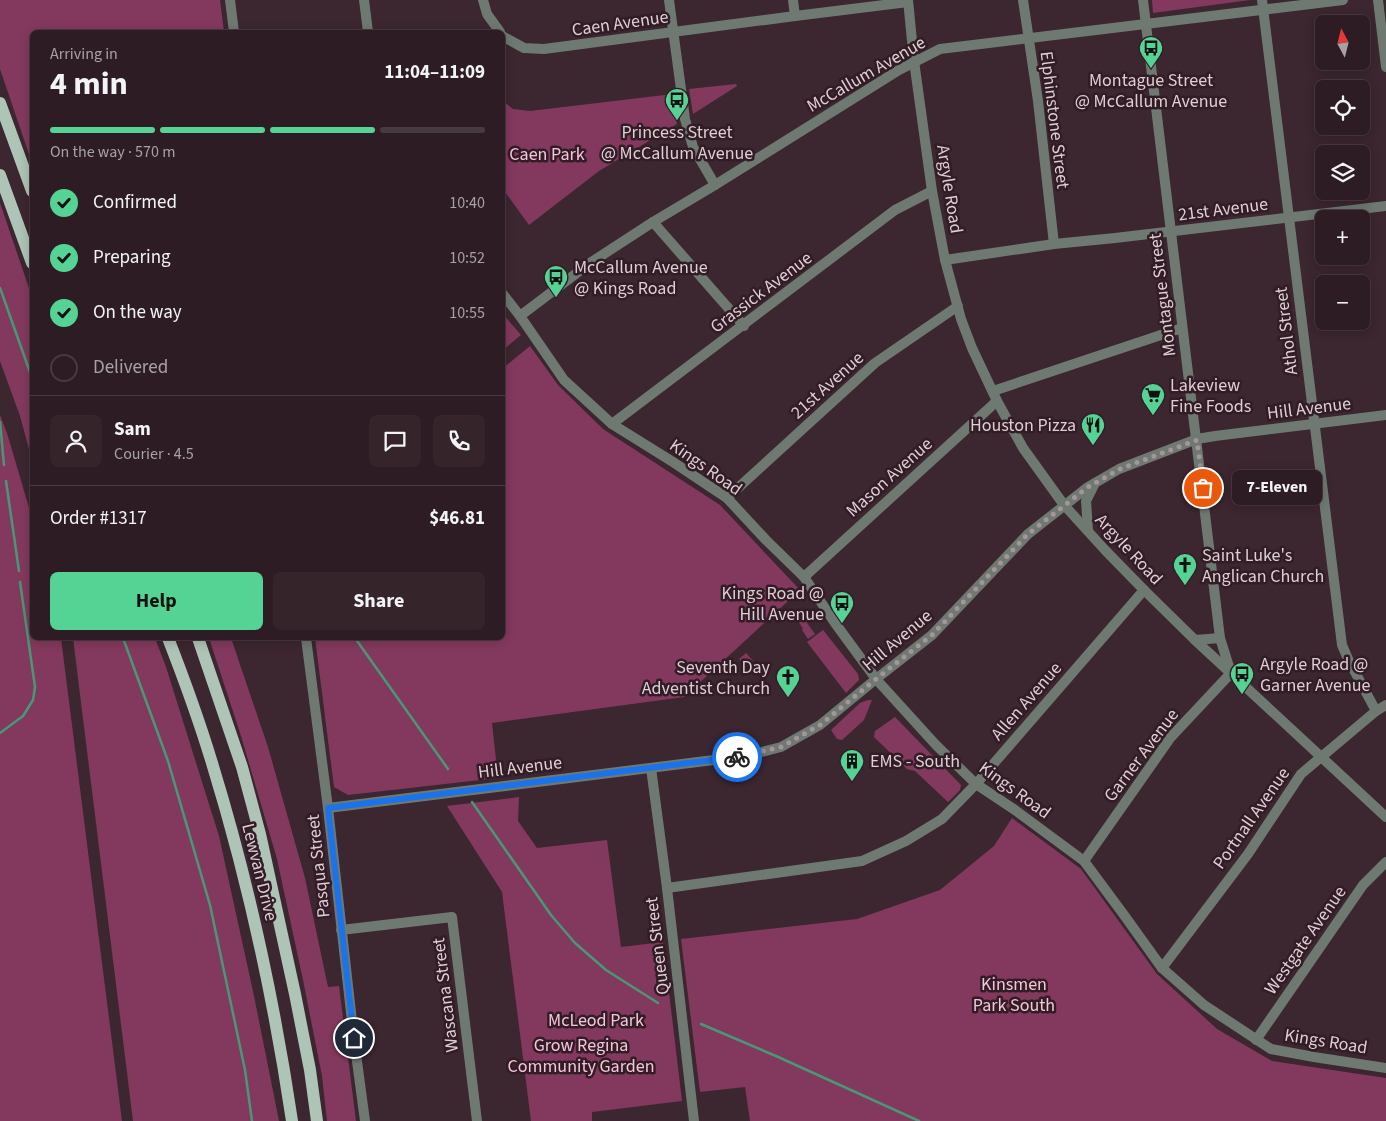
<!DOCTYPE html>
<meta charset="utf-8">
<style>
:root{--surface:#2d1c23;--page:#35252b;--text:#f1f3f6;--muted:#a7a1a6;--line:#483a41;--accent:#54d395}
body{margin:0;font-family:"Source Sans 3",sans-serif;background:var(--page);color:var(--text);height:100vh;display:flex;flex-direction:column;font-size:19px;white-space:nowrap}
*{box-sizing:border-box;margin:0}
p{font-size:16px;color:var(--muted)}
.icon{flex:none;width:28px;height:28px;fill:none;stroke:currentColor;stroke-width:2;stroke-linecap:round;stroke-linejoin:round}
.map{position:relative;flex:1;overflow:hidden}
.drawer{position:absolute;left:30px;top:30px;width:475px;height:610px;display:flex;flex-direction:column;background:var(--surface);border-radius:8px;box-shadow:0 2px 12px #0003,0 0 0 1px var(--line)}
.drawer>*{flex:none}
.needle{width:32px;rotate:353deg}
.buttons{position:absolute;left:1315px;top:15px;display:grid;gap:10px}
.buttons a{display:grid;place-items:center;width:55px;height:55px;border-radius:8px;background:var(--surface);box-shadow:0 2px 12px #0003,0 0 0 1px var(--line);font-size:25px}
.pin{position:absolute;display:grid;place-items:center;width:42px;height:42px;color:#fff;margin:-21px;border:2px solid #fff;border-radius:50%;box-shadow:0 1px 5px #0007}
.courier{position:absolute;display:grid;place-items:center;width:50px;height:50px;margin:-25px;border:4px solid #1a73e8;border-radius:50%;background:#fff;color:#222;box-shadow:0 1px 6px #0007}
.bubble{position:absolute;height:35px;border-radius:8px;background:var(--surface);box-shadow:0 2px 12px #0003,0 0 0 1px var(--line);font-size:16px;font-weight:700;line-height:35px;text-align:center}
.overview em{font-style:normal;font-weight:700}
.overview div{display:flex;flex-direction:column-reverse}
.overview{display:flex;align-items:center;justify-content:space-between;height:85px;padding:0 20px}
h1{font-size:32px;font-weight:700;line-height:38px}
.bar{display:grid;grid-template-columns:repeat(4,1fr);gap:8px 5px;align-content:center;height:60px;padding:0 20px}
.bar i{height:6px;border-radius:4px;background:var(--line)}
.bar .selected{background:var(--accent)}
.bar p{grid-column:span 4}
.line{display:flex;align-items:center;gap:12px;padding:0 20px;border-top:1px solid var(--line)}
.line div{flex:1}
.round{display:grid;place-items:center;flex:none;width:52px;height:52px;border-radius:8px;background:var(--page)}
ol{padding:0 20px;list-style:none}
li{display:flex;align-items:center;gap:15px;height:55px}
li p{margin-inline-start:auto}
li .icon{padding:5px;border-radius:50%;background:var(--accent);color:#111;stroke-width:4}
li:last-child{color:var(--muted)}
li i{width:28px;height:28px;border:2px solid var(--line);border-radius:50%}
.action{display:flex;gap:10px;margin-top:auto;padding:10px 20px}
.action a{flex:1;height:58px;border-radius:8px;background:var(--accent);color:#111;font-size:20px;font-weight:700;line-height:58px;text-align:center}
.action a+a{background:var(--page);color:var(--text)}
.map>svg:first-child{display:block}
.green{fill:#83395d}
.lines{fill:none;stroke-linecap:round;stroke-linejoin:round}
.stream{stroke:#489878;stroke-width:2.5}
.minor{stroke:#6e7972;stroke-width:10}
.major{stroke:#adc4b6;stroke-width:12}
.done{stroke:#a5949a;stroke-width:5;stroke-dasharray:0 9}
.route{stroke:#1a73e8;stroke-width:6}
.labels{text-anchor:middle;stroke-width:5;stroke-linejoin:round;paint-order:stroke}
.street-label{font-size:18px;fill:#decfd4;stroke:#321c26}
.poi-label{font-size:18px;fill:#decfd4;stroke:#321c26;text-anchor:start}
.park-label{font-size:18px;fill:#f5c5d9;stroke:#321c26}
</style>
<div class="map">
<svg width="1386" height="1121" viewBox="0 0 1386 1121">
<rect width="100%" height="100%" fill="#3c262f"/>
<g class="green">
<path d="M0,0H220L224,32H32V163L0,69Z"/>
<path d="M1152,0H1250L1153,13Z"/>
<path d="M736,84L737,86L693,114L689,89Z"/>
<path d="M673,94L677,124L599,171L529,225L503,189V101L513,109L530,111Z"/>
<path d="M0,203L32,297V460L20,416L0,361Z"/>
<path d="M502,313L521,335L503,350H502Z"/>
<path d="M530,346L558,385L603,429L720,505L800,590L684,697L492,723L498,778L348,795L334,787L315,638H502L503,368Z"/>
<path d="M0,415L7,433L32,518V638H61L122,1121H0Z"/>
<path d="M802,616L815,634L808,639L802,630L803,629L797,619Z"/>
<path d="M823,630L858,674L859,680L846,693L807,642Z"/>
<path d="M73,638H155L166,667L219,836L254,996L279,1121H133Z"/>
<path d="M209,638H231L268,747L305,878L328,987L339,986L356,1121H327L322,1076L303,980L277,859L241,736Z"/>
<path d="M746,653L753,661L745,667L739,659Z"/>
<path d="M868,700H872L864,720L842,740L837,739L831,730L860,703Z"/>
<path d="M895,717L961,785L960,790L948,802L915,771L907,769L874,737L875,731Z"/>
<path d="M519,797L518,821L537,848L607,840L621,947L663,942L682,1101L592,1112V1121H531L502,892L447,806Z"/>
<path d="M1012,818L1081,869L1157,974L1217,1029L1272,1061L1386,1078V1121H750L745,1087L700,1092L681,939L857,919L940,890L994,846Z"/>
</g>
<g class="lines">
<g class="stream">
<path d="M0,288L32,378"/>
<path d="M0,422L4,465"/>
<path d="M6,481L19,571"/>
<path d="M123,638L168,761L210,905L245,1070L252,1121"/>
<path d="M355,638L448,769"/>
<path d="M0,733L23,716L33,700L35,687L20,582"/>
<path d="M472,802L551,915L575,943L606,970L658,1003"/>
<path d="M701,1024L776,1056L919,1121"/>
</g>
<g class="minor">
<path d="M230,0L234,32"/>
<path d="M364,0L368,32"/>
<path d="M483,0L487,14L500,32"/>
<path d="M669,0L685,119L693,147L715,185"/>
<path d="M793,0L795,16"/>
<path d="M908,0L914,61L932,191L945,260L961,319L972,348L997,401L1023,448L1064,505L1105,550L1144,590L1195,640L1386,817"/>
<path d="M1023,0L1038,101L1054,244"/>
<path d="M1143,0L1220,638L1231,673"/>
<path d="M1262,0L1342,645L1348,659L1376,711"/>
<path d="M1378,0L1386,67"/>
<path d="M502,36L524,48L544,49L795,16L908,2"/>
<path d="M653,222L744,326"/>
<path d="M945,260L1054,244L1115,238L1386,206"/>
<path d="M502,293L520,316L564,380L612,424L673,462L727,498L766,540L804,577L835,623L876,679L936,745L976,784L1015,810L1084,861L1124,915L1162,968L1204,1005L1271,1049L1314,1057L1386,1068"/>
<path d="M520,316L590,263L653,222L715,185L899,70L940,49L1343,0"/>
<path d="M993,391L1182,328"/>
<path d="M612,424L895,210L932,191"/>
<path d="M727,498L875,363L958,306"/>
<path d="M1088,530L1086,501L1095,483"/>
<path d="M804,577L997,401"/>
<path d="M306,638L328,808L354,1039L365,1121"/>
<path d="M1195,640L1220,638"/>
<path d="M651,768L667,888L694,1121"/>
<path d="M328,808L746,756L781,747L820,725L876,679L932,635L1028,534L1088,487L1119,469L1197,439L1215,436L1386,415"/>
<path d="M1084,861L1171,737L1231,673"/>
<path d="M667,888L862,861L906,841L942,819L976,784L1144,590"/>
<path d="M341,930L452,917L477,1121"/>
<path d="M1162,968L1248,854L1301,774L1376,711L1386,705"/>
<path d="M1256,1040L1363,885L1386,862"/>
</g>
<g class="major">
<path d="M0,103L32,191"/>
<path d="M0,175L32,263"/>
<path d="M168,638C184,679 199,720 212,763C248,880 274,1000 292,1121"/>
<path d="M198,638L242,767L260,834L295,994L310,1070L317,1121"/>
</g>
</g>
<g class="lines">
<path class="done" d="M737,757L781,747L820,725L876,679L932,635L1028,534L1088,487L1120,469L1197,440L1203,488"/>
<path class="route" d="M354,1038L328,808L737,757"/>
</g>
<defs>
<g id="bus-pin" transform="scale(1.25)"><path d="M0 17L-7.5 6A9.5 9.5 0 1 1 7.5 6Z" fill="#54d395" stroke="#321c26"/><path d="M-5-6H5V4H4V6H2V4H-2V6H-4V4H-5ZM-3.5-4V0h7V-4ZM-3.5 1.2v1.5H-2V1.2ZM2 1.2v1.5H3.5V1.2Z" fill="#111"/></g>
<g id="supermarket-pin" transform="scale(1.25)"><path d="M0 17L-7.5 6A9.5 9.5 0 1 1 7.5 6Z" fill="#54d395" stroke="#321c26"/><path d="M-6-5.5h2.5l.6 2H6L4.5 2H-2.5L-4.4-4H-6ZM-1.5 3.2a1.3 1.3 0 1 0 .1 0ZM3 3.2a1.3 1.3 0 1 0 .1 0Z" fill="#111"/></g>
<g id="restaurant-pin" transform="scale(1.25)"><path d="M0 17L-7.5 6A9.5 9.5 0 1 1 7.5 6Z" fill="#54d395" stroke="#321c26"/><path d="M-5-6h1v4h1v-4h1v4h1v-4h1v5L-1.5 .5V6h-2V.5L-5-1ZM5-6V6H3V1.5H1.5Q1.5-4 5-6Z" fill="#111"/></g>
<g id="church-pin" transform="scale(1.25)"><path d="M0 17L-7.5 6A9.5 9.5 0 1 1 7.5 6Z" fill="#54d395" stroke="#321c26"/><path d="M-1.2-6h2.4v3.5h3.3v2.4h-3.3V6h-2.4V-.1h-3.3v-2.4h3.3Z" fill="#111"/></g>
<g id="building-pin" transform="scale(1.25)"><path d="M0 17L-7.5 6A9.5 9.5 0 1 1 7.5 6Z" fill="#54d395" stroke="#321c26"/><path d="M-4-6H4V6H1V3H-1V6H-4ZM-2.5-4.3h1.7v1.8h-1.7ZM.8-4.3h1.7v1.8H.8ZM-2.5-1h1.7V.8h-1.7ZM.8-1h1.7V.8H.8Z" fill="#111"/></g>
</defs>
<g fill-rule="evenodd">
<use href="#bus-pin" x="1151" y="48"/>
<use href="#bus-pin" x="677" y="100"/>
<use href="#bus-pin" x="556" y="277"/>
<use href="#supermarket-pin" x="1153" y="395"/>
<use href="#restaurant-pin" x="1093" y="425"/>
<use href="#church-pin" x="1185" y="565"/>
<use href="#bus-pin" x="842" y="603"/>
<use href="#bus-pin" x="1242" y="674"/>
<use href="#church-pin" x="788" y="677"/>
<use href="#building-pin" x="852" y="761"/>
</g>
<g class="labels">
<g class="street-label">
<text transform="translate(620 23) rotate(-8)" y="6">Caen Avenue</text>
<text transform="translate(866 74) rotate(-30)" y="6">McCallum Avenue</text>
<text transform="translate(1055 120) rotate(83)" y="6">Elphinstone Street</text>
<text transform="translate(950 189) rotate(81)" y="6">Argyle Road</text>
<text transform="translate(1223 209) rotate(-7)" y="6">21st Avenue</text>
<text transform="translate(761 292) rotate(-37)" y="6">Grassick Avenue</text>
<text transform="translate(1162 295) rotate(-97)" y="6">Montague Street</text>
<text transform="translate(1286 331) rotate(-97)" y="6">Athol Street</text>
<text transform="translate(827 385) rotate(-42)" y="6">21st Avenue</text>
<text transform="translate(1309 408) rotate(-7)" y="6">Hill Avenue</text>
<text transform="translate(706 467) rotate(35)" y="6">Kings Road</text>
<text transform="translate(889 477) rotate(-42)" y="6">Mason Avenue</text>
<text transform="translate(1129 549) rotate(47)" y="6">Argyle Road</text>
<text transform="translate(897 640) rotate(-40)" y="6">Hill Avenue</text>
<text transform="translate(1026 701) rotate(-49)" y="6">Allen Avenue</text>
<text transform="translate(1141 755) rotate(-53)" y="6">Garner Avenue</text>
<text transform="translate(520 767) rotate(-7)" y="6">Hill Avenue</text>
<text transform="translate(1015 790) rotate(36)" y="6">Kings Road</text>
<text transform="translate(1251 818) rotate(-55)" y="6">Portnall Avenue</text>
<text transform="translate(318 866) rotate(-96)" y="6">Pasqua Street</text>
<text transform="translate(260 872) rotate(76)" y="6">Lewvan Drive</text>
<text transform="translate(1305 940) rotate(-55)" y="6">Westgate Avenue</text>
<text transform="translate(657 946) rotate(-97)" y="6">Queen Street</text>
<text transform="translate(445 995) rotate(-97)" y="6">Wascana Street</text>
<text transform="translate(1326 1041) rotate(9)" y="6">Kings Road</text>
</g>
<g class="poi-label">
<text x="1151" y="86" text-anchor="middle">Montague Street<tspan x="1151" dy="21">@ McCallum Avenue</tspan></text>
<text x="677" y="138" text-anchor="middle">Princess Street<tspan x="677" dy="21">@ McCallum Avenue</tspan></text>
<text x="574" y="273">McCallum Avenue<tspan x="574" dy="21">@ Kings Road</tspan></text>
<text x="1170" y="391">Lakeview<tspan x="1170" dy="21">Fine Foods</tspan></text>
<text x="1076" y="431" text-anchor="end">Houston Pizza</text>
<text x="1202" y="561">Saint Luke's<tspan x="1202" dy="21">Anglican Church</tspan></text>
<text x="824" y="599" text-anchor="end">Kings Road @<tspan x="824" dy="21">Hill Avenue</tspan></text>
<text x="1260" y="670">Argyle Road @<tspan x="1260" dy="21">Garner Avenue</tspan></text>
<text x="770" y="673" text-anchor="end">Seventh Day<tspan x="770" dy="21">Adventist Church</tspan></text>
<text x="870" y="767">EMS - South</text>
</g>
<g class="park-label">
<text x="547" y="160">Caen Park</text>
<text x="1014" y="990">Kinsmen<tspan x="1014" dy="21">Park South</tspan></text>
<text x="596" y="1026">McLeod Park</text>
<text x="581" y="1051">Grow Regina<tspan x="581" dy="21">Community Garden</tspan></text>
</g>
</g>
</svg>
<div class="buttons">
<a><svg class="needle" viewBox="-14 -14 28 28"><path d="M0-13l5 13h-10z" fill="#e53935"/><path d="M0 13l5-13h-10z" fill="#a7a1a6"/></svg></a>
<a><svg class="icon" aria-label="locate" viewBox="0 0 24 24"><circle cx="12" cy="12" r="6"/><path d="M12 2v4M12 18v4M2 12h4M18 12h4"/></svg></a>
<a><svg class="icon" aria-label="layers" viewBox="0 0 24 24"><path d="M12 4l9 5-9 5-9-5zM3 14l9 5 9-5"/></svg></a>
<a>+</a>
<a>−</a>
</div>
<div class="pin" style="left:1203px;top:488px;background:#ea580c"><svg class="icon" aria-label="bag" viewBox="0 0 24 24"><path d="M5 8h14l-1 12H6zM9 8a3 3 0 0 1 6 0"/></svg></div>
<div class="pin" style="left:354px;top:1038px;background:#1f2937"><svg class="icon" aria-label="home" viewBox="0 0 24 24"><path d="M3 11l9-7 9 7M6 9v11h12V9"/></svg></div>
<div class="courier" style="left:737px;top:757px"><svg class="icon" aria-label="bike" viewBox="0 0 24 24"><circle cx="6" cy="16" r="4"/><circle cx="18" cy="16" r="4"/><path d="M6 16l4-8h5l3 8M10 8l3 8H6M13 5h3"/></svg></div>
<div class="bubble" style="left:1232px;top:470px;width:90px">7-Eleven</div>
<section class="drawer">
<div class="overview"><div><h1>4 min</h1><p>Arriving in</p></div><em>11:04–11:09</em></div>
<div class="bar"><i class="selected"></i><i class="selected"></i><i class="selected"></i><i></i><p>On the way · 570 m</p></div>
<ol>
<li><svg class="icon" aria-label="check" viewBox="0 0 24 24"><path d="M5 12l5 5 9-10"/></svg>Confirmed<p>10:40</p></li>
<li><svg class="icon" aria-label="check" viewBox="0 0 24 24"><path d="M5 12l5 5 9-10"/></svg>Preparing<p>10:52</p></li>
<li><svg class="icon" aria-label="check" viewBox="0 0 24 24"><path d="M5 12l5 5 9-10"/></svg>On the way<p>10:55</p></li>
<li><i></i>Delivered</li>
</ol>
<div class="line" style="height:90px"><a class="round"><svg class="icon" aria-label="person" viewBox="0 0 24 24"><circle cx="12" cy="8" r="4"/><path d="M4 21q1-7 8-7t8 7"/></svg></a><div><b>Sam</b><p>Courier · 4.5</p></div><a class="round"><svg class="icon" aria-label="chat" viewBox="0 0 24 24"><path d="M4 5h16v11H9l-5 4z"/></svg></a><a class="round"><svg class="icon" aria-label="phone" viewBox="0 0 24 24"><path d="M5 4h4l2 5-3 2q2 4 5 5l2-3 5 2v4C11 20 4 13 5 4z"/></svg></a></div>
<div class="line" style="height:65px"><div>Order #1317</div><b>$46.81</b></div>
<div class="action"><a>Help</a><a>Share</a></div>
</section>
</div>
